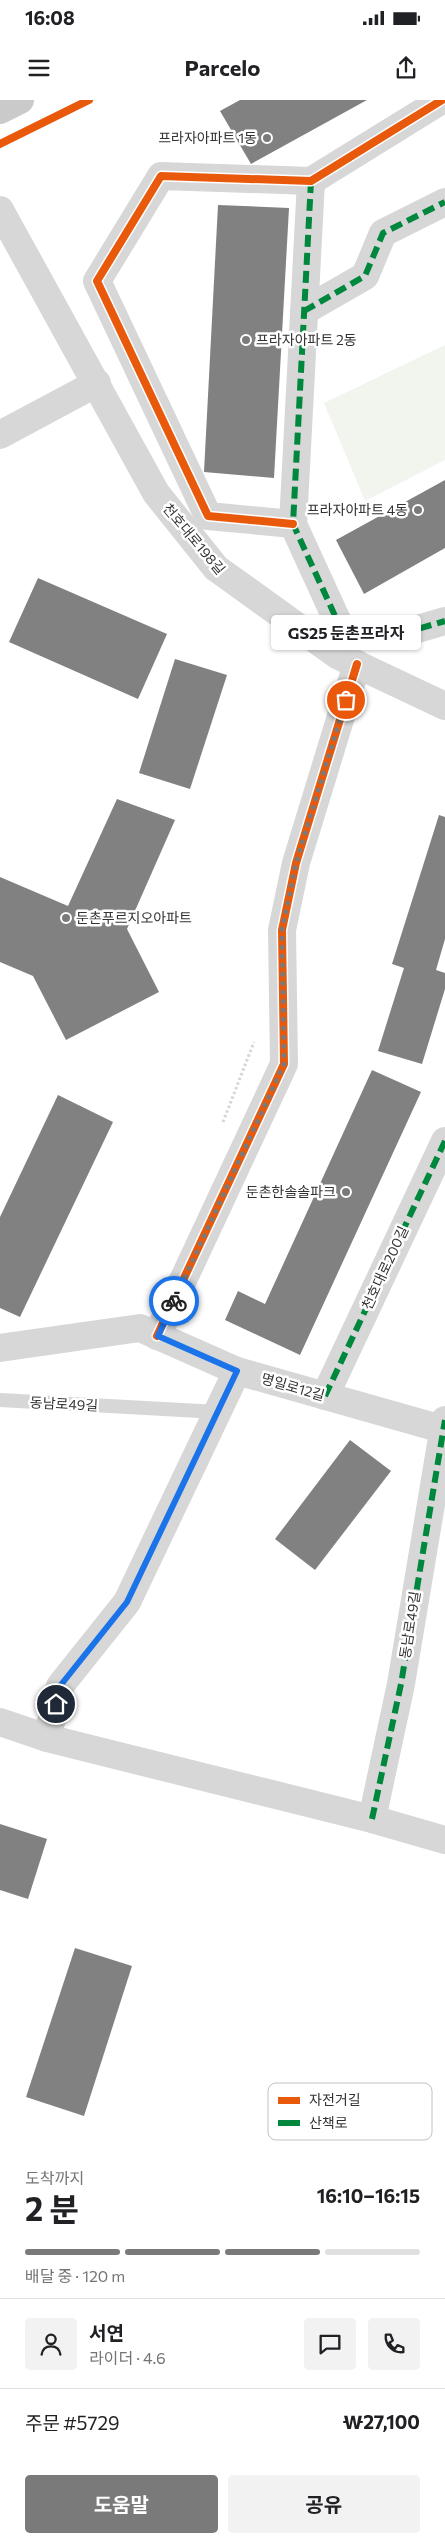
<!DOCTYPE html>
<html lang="ko">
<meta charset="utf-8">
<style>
:root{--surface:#fff;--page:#f2f2f2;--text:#202124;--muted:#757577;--line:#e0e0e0;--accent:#7a7a7a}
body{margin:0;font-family:Commissioner,"Noto Sans KR",sans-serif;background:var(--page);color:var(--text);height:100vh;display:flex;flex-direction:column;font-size:19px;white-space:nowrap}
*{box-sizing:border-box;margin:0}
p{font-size:16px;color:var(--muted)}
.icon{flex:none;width:28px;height:28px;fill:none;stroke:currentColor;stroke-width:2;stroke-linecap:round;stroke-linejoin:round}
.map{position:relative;height:2053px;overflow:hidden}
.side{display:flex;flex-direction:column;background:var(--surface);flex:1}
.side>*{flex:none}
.pin{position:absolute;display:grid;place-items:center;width:42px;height:42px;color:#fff;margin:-21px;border:2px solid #fff;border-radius:50%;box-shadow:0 1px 5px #0007}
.courier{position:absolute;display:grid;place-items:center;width:50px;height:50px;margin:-25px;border:4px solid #1a73e8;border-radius:50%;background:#fff;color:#222;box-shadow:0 1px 6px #0007}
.bubble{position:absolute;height:35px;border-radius:5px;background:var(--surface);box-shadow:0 1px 4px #0004;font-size:16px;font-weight:700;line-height:35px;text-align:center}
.summary em{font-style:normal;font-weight:700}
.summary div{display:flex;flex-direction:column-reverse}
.summary{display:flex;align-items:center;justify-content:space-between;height:85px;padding:0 25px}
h1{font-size:32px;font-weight:700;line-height:38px}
.bar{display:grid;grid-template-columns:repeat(4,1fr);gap:8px 5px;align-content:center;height:60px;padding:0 25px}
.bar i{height:6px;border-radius:4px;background:var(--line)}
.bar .on{background:var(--accent)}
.bar p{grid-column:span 4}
.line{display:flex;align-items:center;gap:12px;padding:0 25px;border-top:1px solid var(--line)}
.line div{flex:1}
.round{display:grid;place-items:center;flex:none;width:52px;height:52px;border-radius:5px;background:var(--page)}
.cta{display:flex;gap:10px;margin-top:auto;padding:10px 25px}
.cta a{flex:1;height:58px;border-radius:5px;background:var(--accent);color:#fff;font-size:20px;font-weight:700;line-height:58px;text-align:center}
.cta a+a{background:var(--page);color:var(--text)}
.status{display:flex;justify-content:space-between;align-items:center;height:35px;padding:0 25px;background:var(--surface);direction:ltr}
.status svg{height:14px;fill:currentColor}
header{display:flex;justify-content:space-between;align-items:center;height:65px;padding:0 25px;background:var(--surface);font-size:22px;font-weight:700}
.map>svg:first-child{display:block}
.green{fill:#f1f5ed}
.building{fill:#818181}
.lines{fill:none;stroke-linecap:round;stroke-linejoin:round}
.path{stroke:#d6d6d6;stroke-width:3;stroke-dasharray:2.5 2.5;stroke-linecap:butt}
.lane{stroke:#d7d7d7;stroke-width:14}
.street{stroke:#d7d7d7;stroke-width:28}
.primary{stroke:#cacaca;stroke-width:28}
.quiet{stroke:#00873e;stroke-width:6;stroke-dasharray:12 6;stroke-linecap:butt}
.cycleway-casing{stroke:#fff;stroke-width:11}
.cycleway{stroke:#e8590c;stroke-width:8}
.done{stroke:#7a7a7a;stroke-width:5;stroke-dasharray:0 9}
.route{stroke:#1a73e8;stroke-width:6}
.poi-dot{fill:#7a7a7a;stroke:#fff;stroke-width:2}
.labels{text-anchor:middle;stroke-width:5;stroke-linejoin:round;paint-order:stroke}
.poi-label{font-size:14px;fill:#333;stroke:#fff;text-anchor:end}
.street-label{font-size:14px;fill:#333;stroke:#fff}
.key{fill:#fff;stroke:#c2c2c2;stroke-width:1}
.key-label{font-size:14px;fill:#333}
</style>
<div class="status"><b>16:08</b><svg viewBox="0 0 49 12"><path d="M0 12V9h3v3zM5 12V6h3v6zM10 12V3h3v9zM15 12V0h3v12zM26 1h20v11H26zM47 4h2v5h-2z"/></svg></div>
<header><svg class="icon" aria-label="menu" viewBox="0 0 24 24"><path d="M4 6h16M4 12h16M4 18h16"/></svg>Parcelo<svg class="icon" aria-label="share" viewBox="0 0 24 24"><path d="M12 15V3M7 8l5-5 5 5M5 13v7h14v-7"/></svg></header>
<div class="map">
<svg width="445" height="2053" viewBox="0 0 445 2053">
<rect width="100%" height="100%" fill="#fff"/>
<path class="green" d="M445,245V360L365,401L324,303Z"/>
<g class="building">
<path d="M240,0H367L251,64L220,11Z"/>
<path d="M218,105L289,108L274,378L204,372Z"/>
<path d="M445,380V448L364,494L336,440Z"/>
<path d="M38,478L167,534L138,599L9,542Z"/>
<path d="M175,559L227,575L190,689L139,673Z"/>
<path d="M117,699L175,720L127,829L159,892L66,940L33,876L0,862V777L68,806Z"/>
<path d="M439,715L445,717V839L436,870L445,873V889L422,964L378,951L404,868L392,864Z"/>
<path d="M372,970L421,992L300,1255L225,1220L238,1191L265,1204Z"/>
<path d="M58,995L113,1022L20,1217L0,1208V1117Z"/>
<path d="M350,1340L391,1371L315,1470L275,1439Z"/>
<path d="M0,1724L47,1739L28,1799L0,1790Z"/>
<path d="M75,1848L132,1866L84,2016L26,1997Z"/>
</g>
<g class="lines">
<path class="path" d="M223,1022L254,942"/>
<path class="lane" d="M0,1300L218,1312"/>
<g class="street">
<path d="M311,81L293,424L342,531L397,535L445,521"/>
<path d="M0,110L156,393L216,468L337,555L445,606"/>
<path d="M304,211L365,176L383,133L445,102"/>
<path d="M0,335L97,283"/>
<path d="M293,424L208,416L97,181L161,76L311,81L442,0"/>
<path d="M157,1236L284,964L282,830L296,763L357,564"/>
<path d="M0,1248L140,1228L237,1271L442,1329"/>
<path d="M325,1296L445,1041"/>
<path d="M0,1622L47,1638L372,1719L445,1740"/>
<path d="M47,1638L60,1586L127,1502L237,1271"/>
<path d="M372,1719L401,1584L445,1320"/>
</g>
<path class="primary" d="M0,10L20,0"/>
<g class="quiet">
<path d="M311,81L293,424L342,531L397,535L445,521"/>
<path d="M304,211L365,176L383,133L445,102"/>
<path d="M325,1296L445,1041"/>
<path d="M372,1719L401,1584L445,1320"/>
</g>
<g class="cycleway-casing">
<g id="cycleway">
<path d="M0,44L89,0"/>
<path d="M293,424L208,416L97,181L161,76L311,81L442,0"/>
<path d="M157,1236L284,964L282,830L296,763L357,564"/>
</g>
</g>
<use href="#cycleway" class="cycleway"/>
</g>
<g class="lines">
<path class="done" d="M174,1201L284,964L282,830L296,763L346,600"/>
<path class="route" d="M56,1604L60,1586L127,1502L237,1271L158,1236L174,1201"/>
</g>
<g class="poi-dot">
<circle cx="267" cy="38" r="5"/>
<circle cx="246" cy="240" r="5"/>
<circle cx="418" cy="410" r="5"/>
<circle cx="66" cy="818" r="5"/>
<circle cx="346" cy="1092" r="5"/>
</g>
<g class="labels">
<g class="poi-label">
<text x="257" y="43">프라자아파트 1동</text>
<text x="256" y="245" text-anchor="start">프라자아파트 2동</text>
<text x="408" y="415">프라자아파트 4동</text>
<text x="76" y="823" text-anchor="start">둔촌푸르지오아파트</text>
<text x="336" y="1097">둔촌한솔솔파크</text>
</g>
<g class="street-label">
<text transform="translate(194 439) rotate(50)" y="5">천호대로198길</text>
<text transform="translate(385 1168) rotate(-65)" y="5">천호대로200길</text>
<text transform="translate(293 1287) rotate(16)" y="5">명일로12길</text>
<text transform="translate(64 1304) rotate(3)" y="5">동남로49길</text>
<text transform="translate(410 1525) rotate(-81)" y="5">동남로49길</text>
</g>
</g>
<rect x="268" y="1983" width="164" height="57" rx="8" class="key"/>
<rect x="278" y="1997" width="22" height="7" fill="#e8590c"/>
<rect x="278" y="2020" width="22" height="6" fill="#00873e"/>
<g class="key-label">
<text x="309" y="2005">자전거길</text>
<text x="309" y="2028">산책로</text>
</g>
</svg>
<div class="pin" style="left:346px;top:600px;background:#ea580c"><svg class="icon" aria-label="bag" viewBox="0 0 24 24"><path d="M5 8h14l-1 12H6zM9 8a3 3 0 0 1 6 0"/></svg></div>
<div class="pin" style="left:56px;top:1604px;background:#1f2937"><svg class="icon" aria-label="home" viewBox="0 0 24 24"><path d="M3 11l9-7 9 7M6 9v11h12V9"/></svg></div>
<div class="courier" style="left:174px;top:1201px"><svg class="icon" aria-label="bike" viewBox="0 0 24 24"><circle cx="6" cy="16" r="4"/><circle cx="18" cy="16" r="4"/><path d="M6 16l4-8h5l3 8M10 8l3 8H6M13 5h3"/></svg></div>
<div class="bubble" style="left:271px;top:515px;width:150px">GS25 둔촌프라자</div>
</div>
<section class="side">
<div class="summary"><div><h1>2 분</h1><p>도착까지</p></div><em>16:10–16:15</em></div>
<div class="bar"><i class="on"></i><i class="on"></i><i class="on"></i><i></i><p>배달 중 · 120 m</p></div>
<div class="line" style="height:90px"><a class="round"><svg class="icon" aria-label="person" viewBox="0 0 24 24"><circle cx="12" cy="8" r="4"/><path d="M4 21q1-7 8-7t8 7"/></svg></a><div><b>서연</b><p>라이더 · 4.6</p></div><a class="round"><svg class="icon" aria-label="chat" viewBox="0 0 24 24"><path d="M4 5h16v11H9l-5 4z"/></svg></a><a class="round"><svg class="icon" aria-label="phone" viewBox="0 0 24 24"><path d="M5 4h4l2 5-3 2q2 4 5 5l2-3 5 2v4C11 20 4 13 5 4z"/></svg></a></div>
<div class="line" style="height:65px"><div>주문 #5729</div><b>₩27,100</b></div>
<div class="cta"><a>도움말</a><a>공유</a></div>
</section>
